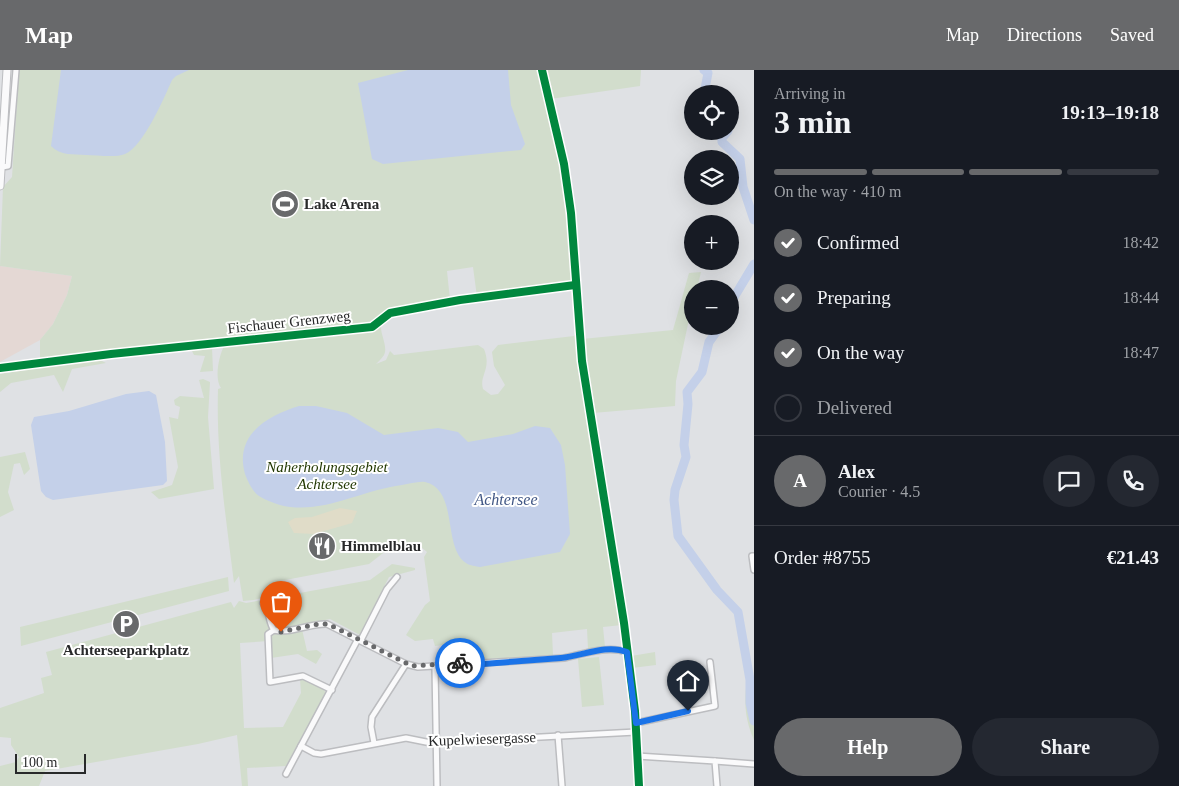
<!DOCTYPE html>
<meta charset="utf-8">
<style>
:root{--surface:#171b24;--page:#242831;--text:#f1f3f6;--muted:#9ea1a6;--line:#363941;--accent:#68696b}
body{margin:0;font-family:"Times New Roman",serif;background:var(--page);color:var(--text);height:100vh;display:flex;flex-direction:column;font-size:19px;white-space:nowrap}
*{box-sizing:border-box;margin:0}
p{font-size:16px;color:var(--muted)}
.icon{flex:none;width:28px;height:28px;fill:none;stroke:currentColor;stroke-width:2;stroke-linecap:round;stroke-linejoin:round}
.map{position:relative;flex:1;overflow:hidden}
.side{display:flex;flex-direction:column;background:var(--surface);width:425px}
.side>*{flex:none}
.fabs{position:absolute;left:684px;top:15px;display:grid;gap:10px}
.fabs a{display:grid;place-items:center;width:55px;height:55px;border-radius:50%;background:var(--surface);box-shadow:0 5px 20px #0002;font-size:25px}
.scale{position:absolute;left:15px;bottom:12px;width:71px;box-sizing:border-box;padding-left:5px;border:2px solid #28292a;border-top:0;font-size:14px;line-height:18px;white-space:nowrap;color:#28292a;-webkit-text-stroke:4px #fff;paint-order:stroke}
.pin{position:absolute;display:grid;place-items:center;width:42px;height:42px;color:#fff;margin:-51px -21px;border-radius:50% 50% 50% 0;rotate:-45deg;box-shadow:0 0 5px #0007}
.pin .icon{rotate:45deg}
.courier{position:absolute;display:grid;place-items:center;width:50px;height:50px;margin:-25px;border:4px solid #1a73e8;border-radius:50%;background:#fff;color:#222;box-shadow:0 1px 6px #0007}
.head em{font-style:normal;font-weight:700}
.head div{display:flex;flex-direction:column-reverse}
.head{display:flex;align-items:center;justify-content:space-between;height:85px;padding:0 20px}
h1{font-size:32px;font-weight:700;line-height:38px}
.bar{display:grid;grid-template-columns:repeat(4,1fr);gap:8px 5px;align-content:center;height:60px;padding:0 20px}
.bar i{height:6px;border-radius:4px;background:var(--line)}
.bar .on{background:var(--accent)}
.bar p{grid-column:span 4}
.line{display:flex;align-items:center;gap:12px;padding:0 20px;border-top:1px solid var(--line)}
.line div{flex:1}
.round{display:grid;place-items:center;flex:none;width:52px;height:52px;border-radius:26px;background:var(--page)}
ol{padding:0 20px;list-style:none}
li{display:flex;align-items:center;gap:15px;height:55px}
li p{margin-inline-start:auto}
li .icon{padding:5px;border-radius:50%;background:var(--accent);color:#fff;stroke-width:4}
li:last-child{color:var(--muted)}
li i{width:28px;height:28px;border:2px solid var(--line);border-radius:50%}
.primary-button{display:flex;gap:10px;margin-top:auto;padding:10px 20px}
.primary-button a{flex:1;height:58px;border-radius:30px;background:var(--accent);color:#fff;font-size:20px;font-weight:700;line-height:58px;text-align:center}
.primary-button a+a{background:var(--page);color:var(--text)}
header{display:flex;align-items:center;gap:30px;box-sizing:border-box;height:70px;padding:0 25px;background:var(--accent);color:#fff}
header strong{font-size:24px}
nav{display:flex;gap:28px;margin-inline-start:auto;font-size:18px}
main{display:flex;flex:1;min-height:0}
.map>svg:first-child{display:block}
.industrial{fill:#e4d8d4}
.green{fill:#d2ddcc}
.sand{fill:#e0dcc8}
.water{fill:#c4d0e9}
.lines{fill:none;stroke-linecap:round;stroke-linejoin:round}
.river{stroke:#c4d0e9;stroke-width:9}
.building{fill:#c6c8ca;stroke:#a4a5a8}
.street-casing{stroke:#bcbdc0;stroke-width:8}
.secondary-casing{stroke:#bcbdc0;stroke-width:9}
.street{stroke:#fafafb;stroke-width:5}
.secondary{stroke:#fafafb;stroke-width:7}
.cycleway-casing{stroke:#fff;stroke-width:11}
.cycleway{stroke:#00873e;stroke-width:8}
.done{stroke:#68696b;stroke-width:5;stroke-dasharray:0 9}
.route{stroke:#1a73e8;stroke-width:6}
.labels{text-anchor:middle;stroke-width:4;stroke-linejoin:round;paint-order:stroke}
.poi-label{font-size:15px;font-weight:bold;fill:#28292a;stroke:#fff;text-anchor:start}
.street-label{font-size:15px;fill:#28292a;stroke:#fff}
.park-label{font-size:15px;font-style:italic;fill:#223802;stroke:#fff}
.water-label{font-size:16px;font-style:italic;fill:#415785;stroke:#fff}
</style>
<header>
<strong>Map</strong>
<nav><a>Map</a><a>Directions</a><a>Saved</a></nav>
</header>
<main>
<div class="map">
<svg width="754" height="716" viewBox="0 0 754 716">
<rect width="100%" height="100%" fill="#dfe1e4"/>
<path class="industrial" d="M0,196L72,206L67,225L53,254L40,270L0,292Z"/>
<g class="green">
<path d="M19,0H540L561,89L570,151L573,212L477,227L473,197L447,201L450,230L383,242L373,255L207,271L40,292V270L53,254L67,225L72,206L0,196L3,117L12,107Z"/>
<path d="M544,0H641L640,16L550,29Z"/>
<path d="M701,202L697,219H692V235L676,311L675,336L593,343L582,269L673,260L689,203Z"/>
<path d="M381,257C381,266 388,277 384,285C382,288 378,292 376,294L386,290L390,281L394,285L478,275L484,279C492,299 479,305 483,319L491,325L498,324L505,315L494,296L492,282L498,275L574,266L577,261L622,555L603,557L605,577L588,579L587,559L552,563L553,585L483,591L478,588L460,589L458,573L435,576L433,569L415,571L406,565L425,535L430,531L424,487L427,482L421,477L407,474L387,480L369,494L280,511L281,523L254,530L243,531L239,506L234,513C226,448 216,385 218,319L221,318C214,308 219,286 224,276Z"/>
<path d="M212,277L213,301L200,302L205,286L194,285L191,279Z"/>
<path d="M96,288L106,293L72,299L63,322L54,305L11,313L0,322V304Z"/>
<path d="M203,309L210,312L208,347L214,419L159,429L151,422L172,415L178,397L169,347L178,349L180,337L175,335L174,330L180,326L204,328L199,310Z"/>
<path d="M25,382L30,399L24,405L20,393L14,394L8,422L14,440L0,447V387Z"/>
<path d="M392,494L415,498V500L389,507L360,565L330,549L301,555L307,581L317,580L322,584L316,594L298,584L271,588L269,571L240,573L244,658L283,657L301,623L300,609C310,609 321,614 326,623L286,696L247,698L248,716H242L237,665L198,674L45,701L39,716H0V696L16,692L19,687L11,675V668L0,667V638L44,623L41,608L52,605L46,582L231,532L234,538L239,531L246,533L370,510Z"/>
<path d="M228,507L229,521L21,576L20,557Z"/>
<path d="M655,582L656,595L632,598L631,586Z"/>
<path d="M599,587L604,635L582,637L578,589Z"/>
<path d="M746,617L754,618V670C746,652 744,637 746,617Z"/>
</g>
<path class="sand" d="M340,438L357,441L352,453L314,464L294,463L288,452L295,448L312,447Z"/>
<g class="water">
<path d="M61,0H189L176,6L172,10C164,28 143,77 125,84C115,88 97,85 86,85C73,84 61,86 51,76Z"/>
<path d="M408,0H508L511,35L525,74L521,80L383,94L372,89L358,13Z"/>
<path d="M149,321L156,325L165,372L167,411L163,415L53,430L46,427L41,421L31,355L34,347L69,341L126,324Z"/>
<path d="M299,336H316L347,343L384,365L438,358L458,362L468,372L513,364L535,356L550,358L561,375L565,395L570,464L560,482L480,497C476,496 470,496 466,493C442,477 459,420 425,412C419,411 409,414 402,415C354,421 307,455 259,426C253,422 248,412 245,404C234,365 267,346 299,336Z"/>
</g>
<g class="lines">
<g class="river">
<path d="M704,24L708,3L704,0"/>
<path d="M728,61L722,68V72L740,89L743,117L754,150"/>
<path d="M730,234L754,194"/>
<path d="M718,256L717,261L709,272L702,302L687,322L688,334L684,375L686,387L675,420L674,430L678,466L717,520L738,542L750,610V633L754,651"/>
</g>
</g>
<path class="building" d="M328,466L331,481L316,486L312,470Z"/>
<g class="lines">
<g class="street-casing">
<g id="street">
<path d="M2,97L8,96L16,0"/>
<path d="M0,298L111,284L372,257L390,243L460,230L575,215"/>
<path d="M754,486H752L754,500"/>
<path d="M263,533C270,540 268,552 274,560"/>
<path d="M361,570L387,519L397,507"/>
<path d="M435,596L437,716"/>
<path d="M332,620L303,606L270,612L268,564L274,560C291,564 310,553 327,554L406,594L418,597L564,588C583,584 607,575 627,582L635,641L639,716"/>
<path d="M636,653L715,636L710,592"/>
<path d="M558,665L562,716"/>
<path d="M374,673L371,657L372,647L406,594"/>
<path d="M301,676L314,683L321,684L406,668L431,673L636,662"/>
<path d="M637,686L715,691L717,716"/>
<path d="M715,691L754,694"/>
<path d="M286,704L358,569"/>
</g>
</g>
<g class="secondary-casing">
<path id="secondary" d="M0,116L7,0"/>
</g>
<use href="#street" class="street"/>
<use href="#secondary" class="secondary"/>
<g class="cycleway-casing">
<g id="cycleway">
<path d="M542,0L564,94L571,143L582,291L624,553L635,641L639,716"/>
<path d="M0,298L111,284L372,257L390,243L460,230L575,215"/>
</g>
</g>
<use href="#cycleway" class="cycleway"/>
</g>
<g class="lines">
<path class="done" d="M281,562L318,554H328L412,596L460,593"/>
<path class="route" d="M460,593L476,592L483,594C509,592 535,590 561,588C582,586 606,574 627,582L636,653L688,641"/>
</g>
<defs>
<g id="stadium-disc" transform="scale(1.4375)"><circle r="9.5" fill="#68696b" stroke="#fff"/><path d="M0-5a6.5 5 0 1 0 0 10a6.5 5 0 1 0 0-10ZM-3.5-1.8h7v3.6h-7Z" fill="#fff"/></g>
<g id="restaurant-disc" transform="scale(1.4375)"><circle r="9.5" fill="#68696b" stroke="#fff"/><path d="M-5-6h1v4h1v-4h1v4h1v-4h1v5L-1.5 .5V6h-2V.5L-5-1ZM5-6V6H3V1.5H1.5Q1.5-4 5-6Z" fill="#fff"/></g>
<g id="parking-disc" transform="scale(1.4375)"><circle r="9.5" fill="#68696b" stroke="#fff"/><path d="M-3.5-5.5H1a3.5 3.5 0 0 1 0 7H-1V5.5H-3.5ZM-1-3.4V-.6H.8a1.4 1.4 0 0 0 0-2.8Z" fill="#fff"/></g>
</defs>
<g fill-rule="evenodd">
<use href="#stadium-disc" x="285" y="134"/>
<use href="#restaurant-disc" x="322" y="476"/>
<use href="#parking-disc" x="126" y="554"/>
</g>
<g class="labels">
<g class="poi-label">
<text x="304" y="139">Lake Arena</text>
<text x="341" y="481">Himmelblau</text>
<text x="126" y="585" text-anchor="middle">Achterseeparkplatz</text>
</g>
<g class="street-label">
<text transform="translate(289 252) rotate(-6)" y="5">Fischauer Grenzweg</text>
<text transform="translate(482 669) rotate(-2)" y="5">Kupelwiesergasse</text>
</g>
<g class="park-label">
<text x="327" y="402">Naherholungsgebiet<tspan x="327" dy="17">Achtersee</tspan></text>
</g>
<g class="water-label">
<text x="506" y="435">Achtersee</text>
</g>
</g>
</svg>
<div class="fabs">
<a><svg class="icon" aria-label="locate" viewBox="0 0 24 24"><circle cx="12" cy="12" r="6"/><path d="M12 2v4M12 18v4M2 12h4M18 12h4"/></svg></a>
<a><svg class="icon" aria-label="layers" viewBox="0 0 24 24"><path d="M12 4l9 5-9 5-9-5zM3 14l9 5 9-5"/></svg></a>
<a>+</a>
<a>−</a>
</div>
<div class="scale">100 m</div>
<div class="pin" style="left:281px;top:562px;background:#ea580c"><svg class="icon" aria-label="bag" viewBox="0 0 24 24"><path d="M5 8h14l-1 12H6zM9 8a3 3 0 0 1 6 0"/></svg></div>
<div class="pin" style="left:688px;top:641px;background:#1f2937"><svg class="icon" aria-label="home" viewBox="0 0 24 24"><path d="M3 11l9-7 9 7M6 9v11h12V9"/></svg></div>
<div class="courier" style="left:460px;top:593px"><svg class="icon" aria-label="bike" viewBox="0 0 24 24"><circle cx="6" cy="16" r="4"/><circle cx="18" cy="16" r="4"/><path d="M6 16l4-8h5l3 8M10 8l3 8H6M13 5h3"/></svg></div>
</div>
<section class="side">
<div class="head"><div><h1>3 min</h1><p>Arriving in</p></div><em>19:13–19:18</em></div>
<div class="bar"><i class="on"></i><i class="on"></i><i class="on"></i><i></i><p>On the way · 410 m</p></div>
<ol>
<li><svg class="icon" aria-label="check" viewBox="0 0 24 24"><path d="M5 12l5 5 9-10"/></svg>Confirmed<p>18:42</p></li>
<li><svg class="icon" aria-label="check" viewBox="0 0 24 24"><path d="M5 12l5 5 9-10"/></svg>Preparing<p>18:44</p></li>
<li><svg class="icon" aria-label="check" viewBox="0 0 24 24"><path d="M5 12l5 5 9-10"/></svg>On the way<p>18:47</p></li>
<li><i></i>Delivered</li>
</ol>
<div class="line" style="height:90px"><b class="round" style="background:var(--accent);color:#fff">A</b><div><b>Alex</b><p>Courier · 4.5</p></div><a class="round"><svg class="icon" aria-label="chat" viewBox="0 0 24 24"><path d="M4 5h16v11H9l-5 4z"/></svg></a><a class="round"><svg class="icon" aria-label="phone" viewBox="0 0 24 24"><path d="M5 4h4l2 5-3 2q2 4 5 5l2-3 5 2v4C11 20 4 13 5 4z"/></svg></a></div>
<div class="line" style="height:65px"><div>Order #8755</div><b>€21.43</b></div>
<div class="primary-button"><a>Help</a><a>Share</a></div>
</section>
</main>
